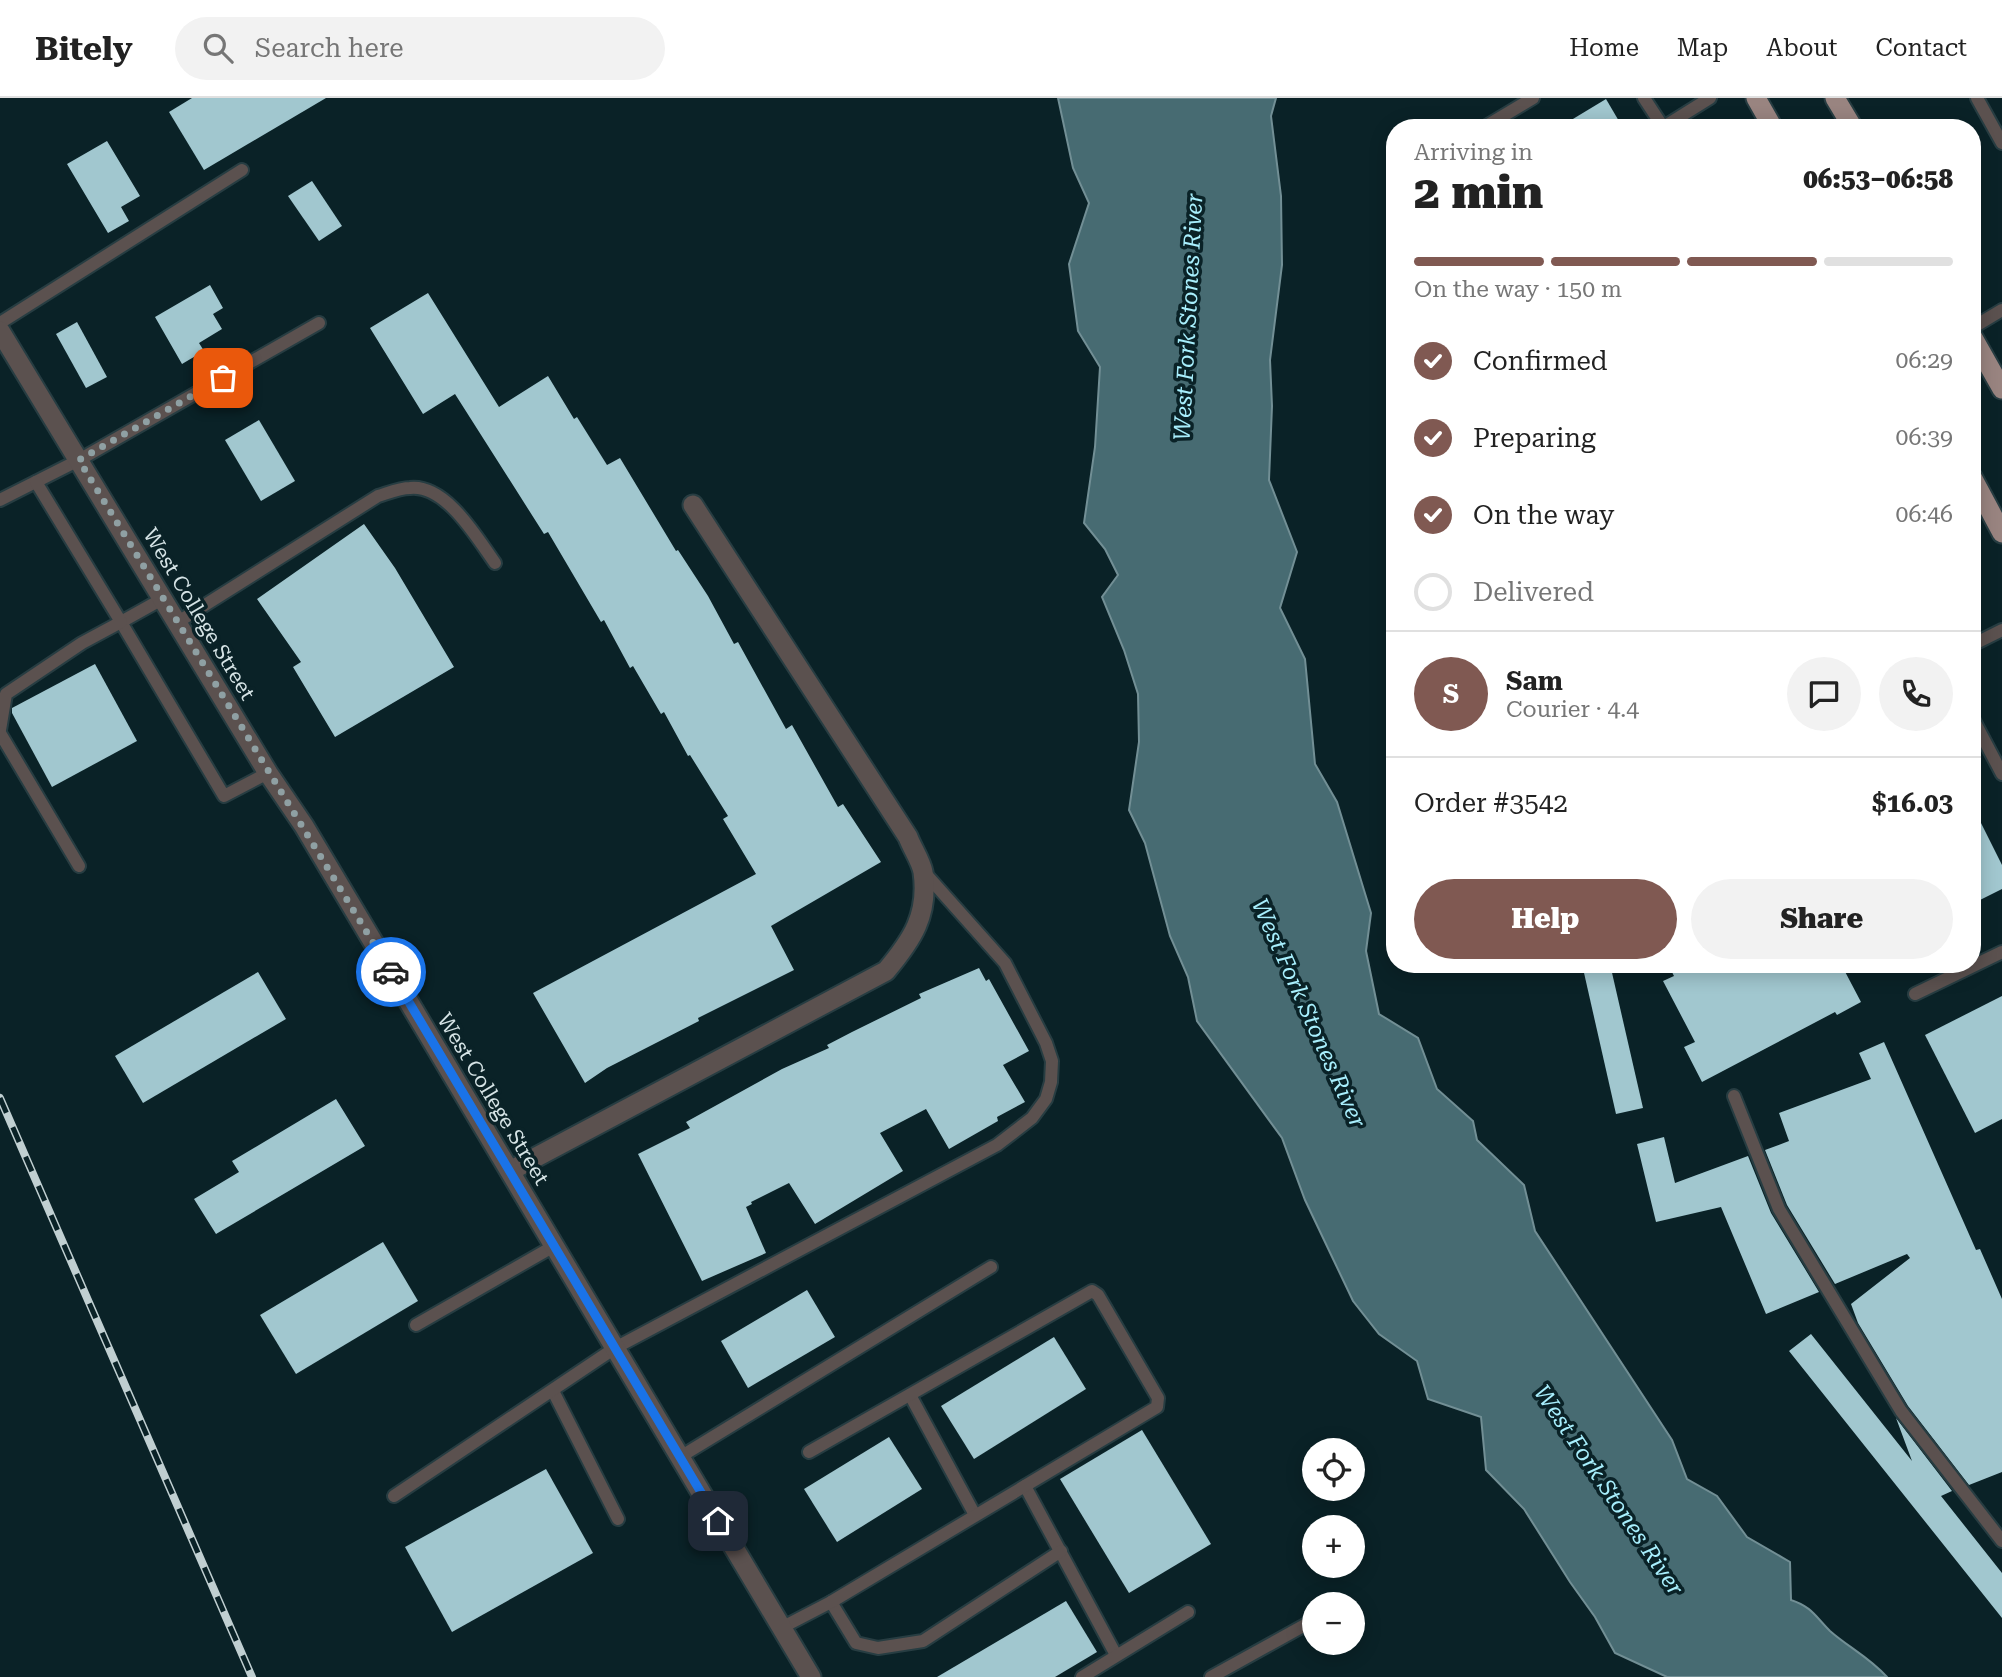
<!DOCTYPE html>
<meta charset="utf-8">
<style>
:root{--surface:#fff;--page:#f2f2f2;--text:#222;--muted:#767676;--line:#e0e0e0;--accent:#805952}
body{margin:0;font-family:"Roboto Serif",serif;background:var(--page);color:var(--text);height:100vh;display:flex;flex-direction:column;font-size:26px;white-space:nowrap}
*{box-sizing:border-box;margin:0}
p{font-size:23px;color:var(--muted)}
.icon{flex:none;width:38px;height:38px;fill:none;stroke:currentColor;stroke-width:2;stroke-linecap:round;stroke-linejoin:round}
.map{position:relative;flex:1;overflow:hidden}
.drawer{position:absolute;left:1386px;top:21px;width:595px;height:854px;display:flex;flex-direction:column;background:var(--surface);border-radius:28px;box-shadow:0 4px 18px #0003}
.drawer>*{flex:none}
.tools{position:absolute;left:1302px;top:1340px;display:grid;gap:14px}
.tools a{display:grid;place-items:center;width:63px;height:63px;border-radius:50%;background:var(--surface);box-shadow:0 4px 18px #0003;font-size:35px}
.pin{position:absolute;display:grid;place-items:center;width:60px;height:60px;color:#fff;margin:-30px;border-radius:14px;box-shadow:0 4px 10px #0006}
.courier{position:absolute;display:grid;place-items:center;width:70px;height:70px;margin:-35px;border:5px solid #1a73e8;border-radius:50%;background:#fff;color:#222;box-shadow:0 2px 9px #0007}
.overview em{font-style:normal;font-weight:800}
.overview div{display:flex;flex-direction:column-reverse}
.overview{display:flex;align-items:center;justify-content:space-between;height:119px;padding:0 28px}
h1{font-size:46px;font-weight:800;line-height:52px}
.bar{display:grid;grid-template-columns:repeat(4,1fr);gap:10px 7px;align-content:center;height:84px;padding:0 28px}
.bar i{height:9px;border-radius:5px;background:var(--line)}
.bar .selected{background:var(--accent)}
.bar p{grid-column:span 4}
.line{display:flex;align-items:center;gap:18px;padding:0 28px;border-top:2px solid var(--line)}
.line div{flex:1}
.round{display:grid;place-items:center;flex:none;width:74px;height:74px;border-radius:37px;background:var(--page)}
ol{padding:0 28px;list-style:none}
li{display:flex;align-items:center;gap:21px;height:77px}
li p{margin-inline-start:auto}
li .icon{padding:7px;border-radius:50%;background:var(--accent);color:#fff;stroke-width:4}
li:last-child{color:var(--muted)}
li i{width:38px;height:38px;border:4px solid var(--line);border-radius:50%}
.primary-button{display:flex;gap:14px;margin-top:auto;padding:14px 28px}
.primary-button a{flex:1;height:80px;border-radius:42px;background:var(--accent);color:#fff;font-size:28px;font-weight:800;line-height:80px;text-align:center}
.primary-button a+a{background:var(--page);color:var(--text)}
header{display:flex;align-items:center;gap:42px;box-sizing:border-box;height:98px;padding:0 35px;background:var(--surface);border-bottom:2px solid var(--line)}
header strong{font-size:33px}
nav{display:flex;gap:38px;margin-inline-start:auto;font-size:24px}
.search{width:490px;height:63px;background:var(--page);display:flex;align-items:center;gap:18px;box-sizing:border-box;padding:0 24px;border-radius:38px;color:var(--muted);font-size:26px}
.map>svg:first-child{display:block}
.water{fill:#476b72;stroke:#728f95;stroke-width:2}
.building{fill:#a1c7cf}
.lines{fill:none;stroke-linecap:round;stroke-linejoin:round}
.service-casing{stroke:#273d42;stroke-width:16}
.minor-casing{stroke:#273d42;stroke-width:23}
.tertiary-casing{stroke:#273d42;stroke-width:23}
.primary-casing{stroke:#273d42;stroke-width:23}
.service{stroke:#5b514f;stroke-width:12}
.minor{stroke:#5b514f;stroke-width:19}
.tertiary{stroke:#5b514f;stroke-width:19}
.primary{stroke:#998480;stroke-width:19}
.rail-casing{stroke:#c0cfd1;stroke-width:8}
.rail{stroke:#0a2227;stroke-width:5;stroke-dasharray:16;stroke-linecap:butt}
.done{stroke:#8fa0a3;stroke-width:7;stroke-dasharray:0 12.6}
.route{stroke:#1a73e8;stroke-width:9}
.labels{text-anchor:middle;stroke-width:7;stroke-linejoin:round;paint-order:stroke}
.street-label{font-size:21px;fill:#d6e4e6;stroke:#0a2227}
.water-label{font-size:23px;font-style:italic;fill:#a8effd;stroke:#0a2227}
</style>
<header>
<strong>Bitely</strong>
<div class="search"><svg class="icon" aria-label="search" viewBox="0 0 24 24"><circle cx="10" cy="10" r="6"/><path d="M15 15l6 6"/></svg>Search here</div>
<nav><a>Home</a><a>Map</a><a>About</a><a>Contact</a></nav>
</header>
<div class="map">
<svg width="2002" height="1579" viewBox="0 0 2002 1579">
<rect width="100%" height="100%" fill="#0a2227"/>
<path class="water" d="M1058,0H1276L1271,18L1281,98L1282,167L1270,262L1272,308L1269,382L1297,454L1280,510L1305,561L1315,666L1337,704L1371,815L1366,853L1379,916L1418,940L1437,991L1473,1023L1477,1042L1524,1087L1535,1133L1672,1342L1687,1381L1717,1398L1747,1439L1790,1464L1791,1502C1812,1509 1815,1518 1830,1533C1848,1549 1869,1559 1887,1579H1667L1615,1555L1595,1519L1570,1484L1524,1411L1486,1372L1481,1319L1428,1301L1417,1263L1379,1236L1353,1203L1305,1102L1282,1040L1197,923L1188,879L1170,838L1145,745L1129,712L1139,644L1138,596L1124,552L1102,499L1118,477L1105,451L1084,425L1095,349L1100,269L1078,233L1069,166L1089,105L1073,70Z"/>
<g class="building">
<path d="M192,0H326L204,72L169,14Z"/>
<path d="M1606,1L1623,30H1558Z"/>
<path d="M107,43L140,98L121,109L129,123L108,135L67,66Z"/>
<path d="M312,83L342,128L319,143L288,98Z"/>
<path d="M210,187L223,210L213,216L222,231L199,245L204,253L182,266L155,219Z"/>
<path d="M428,195L499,309L548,278L574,321L577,319L607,367L620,360L676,453L678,452L708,498L734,546L738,544L786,631L792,627L838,709L843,706L881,764L771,828L794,872L698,920L699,923L607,970L585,985L533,895L756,776L723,721L728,718L690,657L688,658L664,614L661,616L633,568L630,570L604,522L601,524L548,434L544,436L455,296L423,316L370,230Z"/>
<path d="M77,224L107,279L86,290L56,236Z"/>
<path d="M259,322L295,383L261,403L225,342Z"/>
<path d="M364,426L395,470L454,569L335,639L293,569L301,564L257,501Z"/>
<path d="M95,566L137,643L52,689L12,615V610Z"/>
<path d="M1972,707L2002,767V791L1972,806Z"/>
<path d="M1582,866H1610L1643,1010L1616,1016Z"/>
<path d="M1668,866H1841L1861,904L1837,917L1835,914L1702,984L1684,949L1695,944L1663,883L1674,878Z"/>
<path d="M979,870L986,883L989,881L1029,953L1003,967L1025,1004L997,1019L998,1023L949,1051L926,1011L880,1035L903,1073L815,1126L789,1085L751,1104L752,1106L746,1109L766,1155L702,1183L638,1056L690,1030L686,1024L782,971L829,950L827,947L852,934L921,900L919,896Z"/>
<path d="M258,874L286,921L143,1005L115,958Z"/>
<path d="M2002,898V1021L1975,1035L1925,937Z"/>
<path d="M1884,944L1976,1152L1980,1151L2002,1201V1374L1969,1387L1908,1308L1858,1225L1851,1206L1910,1160L1907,1156L1835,1186L1787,1107L1765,1052L1789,1043L1779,1015L1871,981L1859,955Z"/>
<path d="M336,1001L365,1048L216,1136L194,1101L239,1074L232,1063Z"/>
<path d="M1664,1039L1675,1085L1748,1058L1771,1115L1819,1194L1766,1216L1721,1109L1656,1124L1637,1046Z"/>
<path d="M383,1144L418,1203L296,1276L260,1217Z"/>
<path d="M807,1192L835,1239L748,1290L721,1243Z"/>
<path d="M1811,1236L1912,1363L1896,1320L1952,1393L1941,1398L2002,1475V1520L1789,1253Z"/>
<path d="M1054,1239L1086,1291L974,1361L941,1308Z"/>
<path d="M1142,1332L1211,1446L1129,1495L1060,1381Z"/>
<path d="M889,1339L922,1391L837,1444L804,1391Z"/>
<path d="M546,1371L593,1455L452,1534L405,1449Z"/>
<path d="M1066,1503L1097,1554L1055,1579H937Z"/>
</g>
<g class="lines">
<g class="service-casing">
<g id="service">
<path d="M1644,0L1663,29"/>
<path d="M1977,0L2002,45"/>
<path d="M1483,30L1533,0"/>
<path d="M1662,30L1710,0"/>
<path d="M0,225L242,72"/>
<path d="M1972,230L2002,212"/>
<path d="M0,402L79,362L319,225"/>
<path d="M164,500L121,524L224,698L268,675"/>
<path d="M178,524L378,398C388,395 400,390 410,390C446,386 477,440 495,465"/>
<path d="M1972,547L2002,532"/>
<path d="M1972,619L2002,676"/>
<path d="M0,632L6,596L82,545L121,524L36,384"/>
<path d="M0,635L79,768"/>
<path d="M1915,896L2002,854"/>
<path d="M1734,998L1779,1111L1901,1313L2002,1443"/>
<path d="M416,1227L554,1148"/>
<path d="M553,1293L618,1421"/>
<path d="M910,1297L975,1417"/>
<path d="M680,1359L991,1169"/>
<path d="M1025,1388L1116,1557"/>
<path d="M394,1398L615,1250L997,1047L1032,1020L1046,1001L1051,984L1052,963L1046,945L1005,865L924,774"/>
<path d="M831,1504L856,1545L878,1550L923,1543L1061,1453"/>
<path d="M781,1530L831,1504L1157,1309L1158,1300L1098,1197L1092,1193L809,1354"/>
<path d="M1082,1579L1188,1514"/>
<path d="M1211,1579L1314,1522"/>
</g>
</g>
<g class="minor-casing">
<path id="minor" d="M510,1073L886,873C912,842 929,817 923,774C921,763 912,750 908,739L693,407"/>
</g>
<g class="tertiary-casing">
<path id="tertiary" d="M0,233L268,675L304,728L811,1579"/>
</g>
<g class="primary-casing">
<g id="primary">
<path d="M1756,0L1773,30"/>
<path d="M1835,0L1853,30"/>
<path d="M1972,238L2002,291"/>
<path d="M1972,379L2002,435"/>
</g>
</g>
<use href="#service" class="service"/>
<use href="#minor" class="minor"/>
<use href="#tertiary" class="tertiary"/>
<use href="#primary" class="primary"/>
<g class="rail-casing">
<path id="rail" d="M0,1000L252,1579"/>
</g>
<use href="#rail" class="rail"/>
</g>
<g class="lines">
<path class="done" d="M223,280L79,362L391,874"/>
<path class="route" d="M391,874L718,1423"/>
</g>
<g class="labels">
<g class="street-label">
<text transform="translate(199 516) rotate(59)" y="7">West College Street</text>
<text transform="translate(493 1001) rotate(59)" y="7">West College Street</text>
</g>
<g class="water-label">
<text transform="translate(1188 219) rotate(-87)" y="8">West Fork Stones River</text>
<text transform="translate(1309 915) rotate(66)" y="8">West Fork Stones River</text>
<text transform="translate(1609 1392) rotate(56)" y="8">West Fork Stones River</text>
</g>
</g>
</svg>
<div class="tools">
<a><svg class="icon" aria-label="locate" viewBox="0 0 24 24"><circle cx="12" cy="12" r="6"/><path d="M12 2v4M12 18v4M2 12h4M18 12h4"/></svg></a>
<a>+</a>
<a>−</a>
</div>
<div class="pin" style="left:223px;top:280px;background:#ea580c"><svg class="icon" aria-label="bag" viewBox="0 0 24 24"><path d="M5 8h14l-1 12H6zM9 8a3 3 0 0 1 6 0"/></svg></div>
<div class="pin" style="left:718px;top:1423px;background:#1f2937"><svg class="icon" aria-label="home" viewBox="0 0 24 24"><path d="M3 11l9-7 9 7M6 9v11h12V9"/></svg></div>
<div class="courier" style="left:391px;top:874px"><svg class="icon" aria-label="car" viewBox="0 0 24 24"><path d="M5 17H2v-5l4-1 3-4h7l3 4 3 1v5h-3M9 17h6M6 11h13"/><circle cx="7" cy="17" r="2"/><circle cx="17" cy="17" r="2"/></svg></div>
<section class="drawer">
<div class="overview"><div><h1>2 min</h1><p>Arriving in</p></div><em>06:53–06:58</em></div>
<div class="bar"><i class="selected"></i><i class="selected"></i><i class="selected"></i><i></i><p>On the way · 150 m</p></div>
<ol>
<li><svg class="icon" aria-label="check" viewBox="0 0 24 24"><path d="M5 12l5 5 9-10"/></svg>Confirmed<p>06:29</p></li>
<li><svg class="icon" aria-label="check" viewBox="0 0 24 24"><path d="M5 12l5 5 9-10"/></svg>Preparing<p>06:39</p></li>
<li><svg class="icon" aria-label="check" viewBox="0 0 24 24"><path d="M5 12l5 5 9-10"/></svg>On the way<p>06:46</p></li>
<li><i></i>Delivered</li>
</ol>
<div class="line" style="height:126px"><b class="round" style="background:var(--accent);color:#fff">S</b><div><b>Sam</b><p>Courier · 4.4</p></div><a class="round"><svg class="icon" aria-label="chat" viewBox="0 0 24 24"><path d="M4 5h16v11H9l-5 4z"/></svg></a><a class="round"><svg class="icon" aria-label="phone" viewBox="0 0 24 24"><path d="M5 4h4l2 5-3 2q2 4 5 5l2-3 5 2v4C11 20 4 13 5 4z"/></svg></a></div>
<div class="line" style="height:91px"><div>Order #3542</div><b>$16.03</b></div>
<div class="primary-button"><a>Help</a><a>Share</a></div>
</section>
</div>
